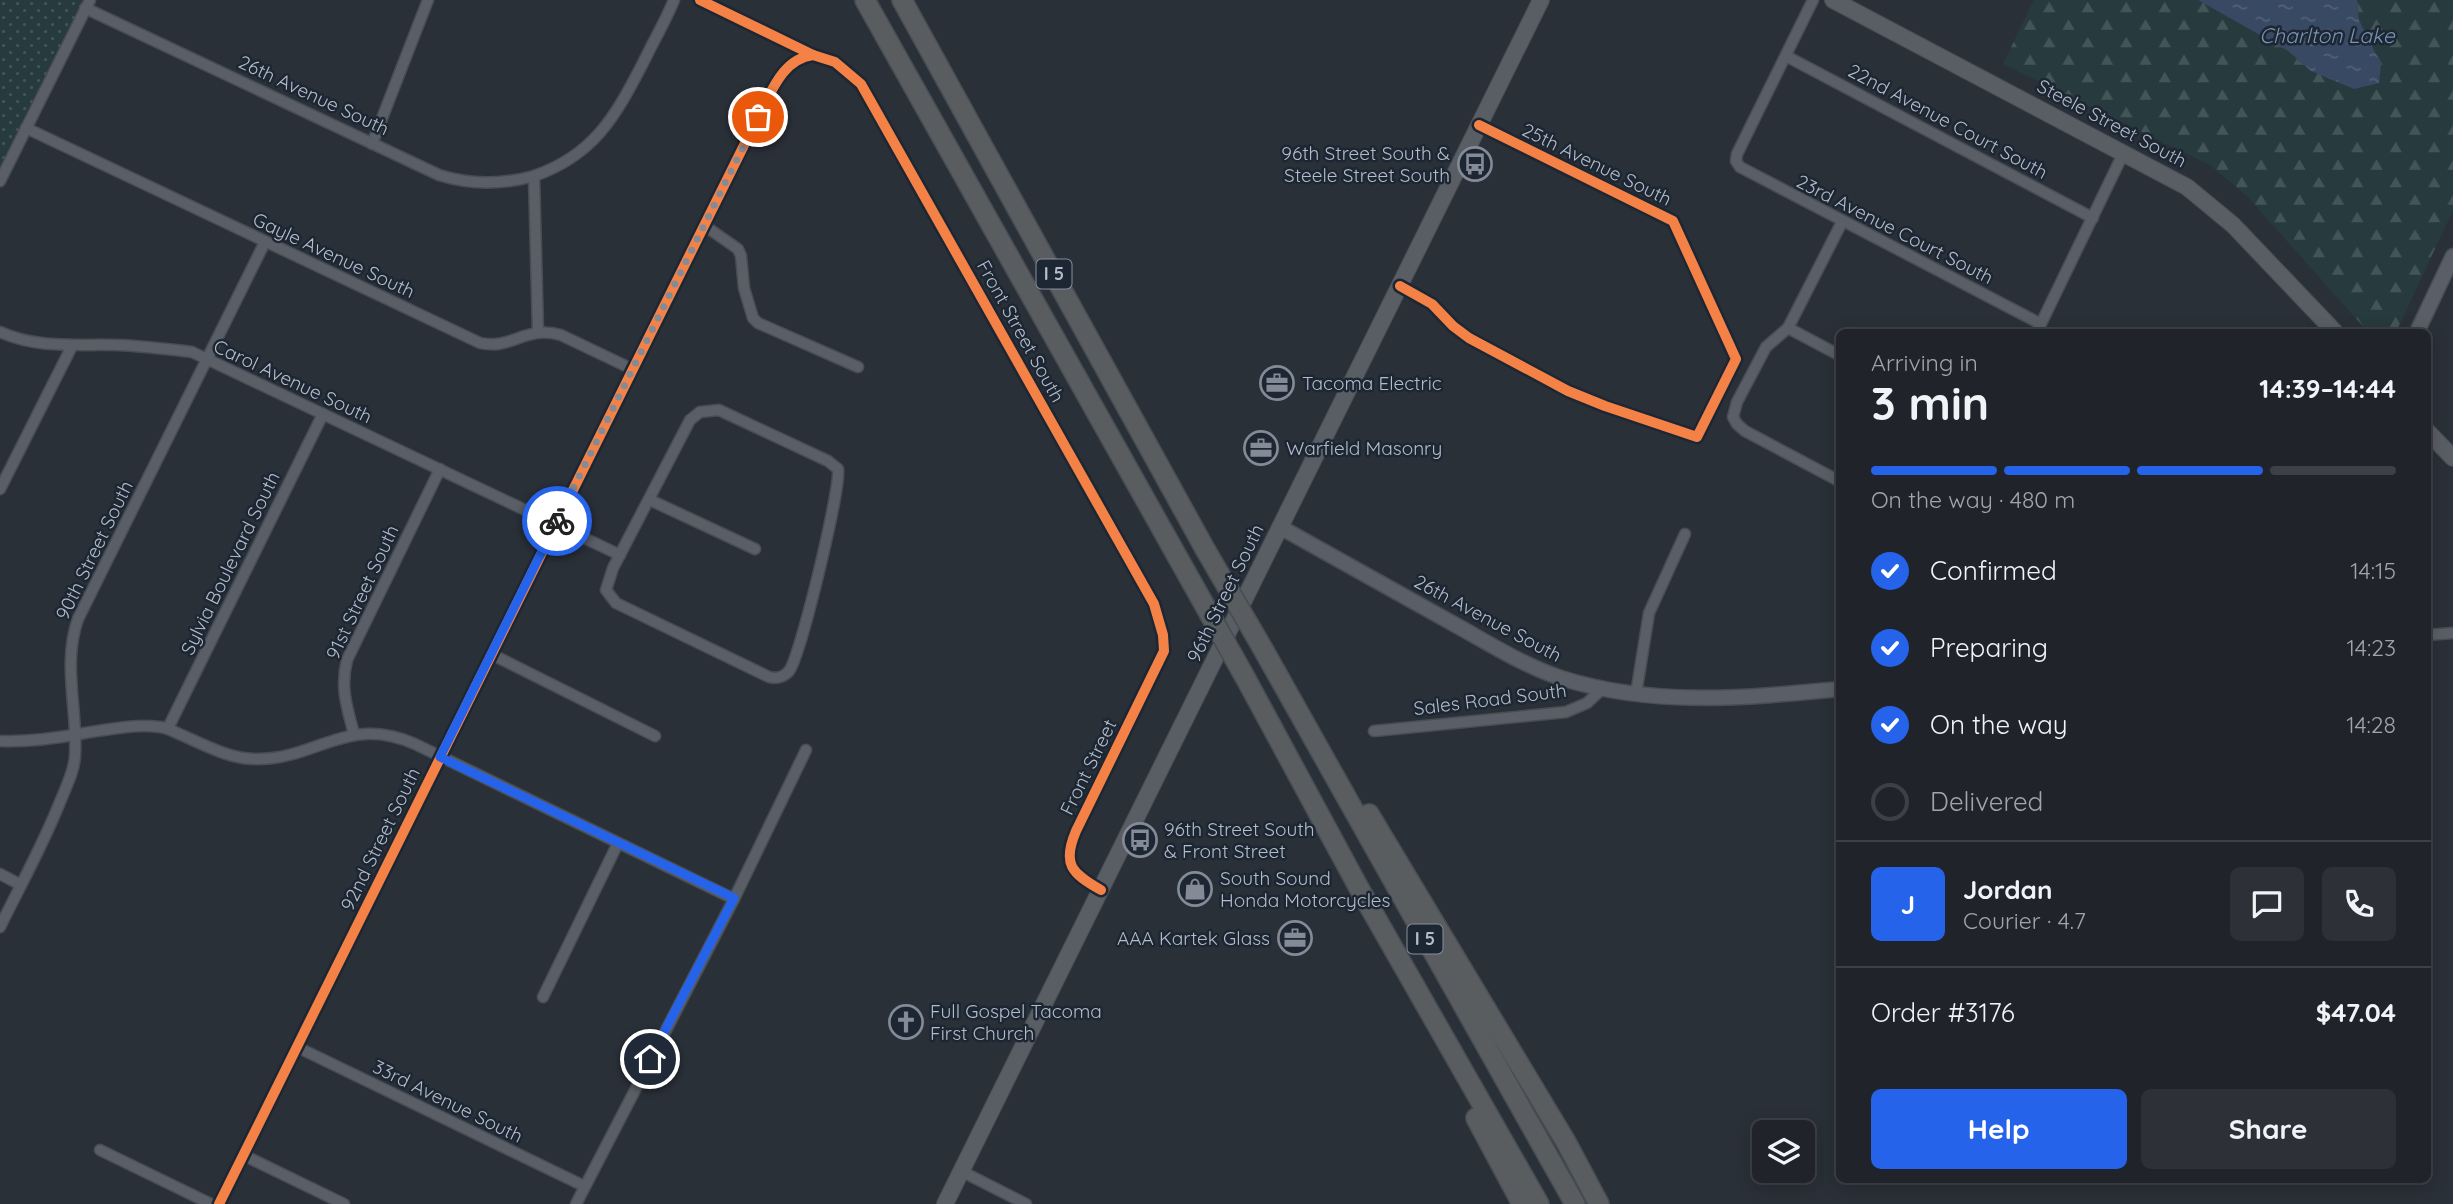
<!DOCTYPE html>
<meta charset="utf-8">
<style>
:root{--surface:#20242a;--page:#2d3036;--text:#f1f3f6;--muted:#a2a4a8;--line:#3d4147;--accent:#2563eb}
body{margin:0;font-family:Quicksand,sans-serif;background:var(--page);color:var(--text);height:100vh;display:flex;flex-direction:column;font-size:26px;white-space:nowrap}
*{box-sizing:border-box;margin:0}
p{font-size:23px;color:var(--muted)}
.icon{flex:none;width:38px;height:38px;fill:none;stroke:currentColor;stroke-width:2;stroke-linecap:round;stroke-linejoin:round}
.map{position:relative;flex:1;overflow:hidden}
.drawer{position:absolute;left:1836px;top:329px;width:595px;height:854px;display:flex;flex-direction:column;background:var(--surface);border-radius:10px;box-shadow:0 4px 18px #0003,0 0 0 2px var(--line)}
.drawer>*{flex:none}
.fabs{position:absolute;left:1752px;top:1120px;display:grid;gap:14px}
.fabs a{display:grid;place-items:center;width:63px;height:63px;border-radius:10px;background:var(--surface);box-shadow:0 4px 18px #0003,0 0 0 2px var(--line);font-size:35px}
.pin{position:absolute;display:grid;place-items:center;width:60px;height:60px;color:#fff;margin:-30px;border:4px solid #fff;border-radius:50%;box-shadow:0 2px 7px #0007}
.courier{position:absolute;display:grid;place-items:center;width:70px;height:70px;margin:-35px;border:5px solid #2563eb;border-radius:50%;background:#fff;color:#222;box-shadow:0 2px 9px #0007}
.overview em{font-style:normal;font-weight:700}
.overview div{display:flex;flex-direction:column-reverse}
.overview{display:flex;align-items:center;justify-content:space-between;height:119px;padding:0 35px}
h1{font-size:46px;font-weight:700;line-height:52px}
.bar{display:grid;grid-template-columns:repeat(4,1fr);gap:10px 7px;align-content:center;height:84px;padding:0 35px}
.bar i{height:9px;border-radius:5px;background:var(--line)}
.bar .active{background:var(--accent)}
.bar p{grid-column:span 4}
.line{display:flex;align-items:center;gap:18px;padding:0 35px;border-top:2px solid var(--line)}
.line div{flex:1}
.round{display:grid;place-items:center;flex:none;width:74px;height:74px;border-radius:10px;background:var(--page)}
ol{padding:0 35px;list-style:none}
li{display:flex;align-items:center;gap:21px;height:77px}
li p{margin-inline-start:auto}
li .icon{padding:7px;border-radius:50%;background:var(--accent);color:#fff;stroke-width:4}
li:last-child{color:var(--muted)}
li i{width:38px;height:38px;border:4px solid var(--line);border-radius:50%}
.cta{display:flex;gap:14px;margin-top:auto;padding:14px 35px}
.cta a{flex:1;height:80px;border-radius:10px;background:var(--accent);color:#fff;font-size:28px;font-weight:700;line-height:80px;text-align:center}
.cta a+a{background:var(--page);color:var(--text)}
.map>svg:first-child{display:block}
.forest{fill:url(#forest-firs)}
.park{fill:url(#park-dots)}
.water{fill:url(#water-ripples)}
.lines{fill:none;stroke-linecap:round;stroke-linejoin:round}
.minor-casing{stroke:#484c53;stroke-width:13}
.tertiary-casing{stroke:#484c53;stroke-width:17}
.secondary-casing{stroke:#484c53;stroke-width:18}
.motorway-casing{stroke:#474c53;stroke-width:22}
.minor{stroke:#5a5e66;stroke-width:10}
.tertiary{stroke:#5a5e66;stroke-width:14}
.secondary{stroke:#595d64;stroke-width:16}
.motorway{stroke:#5a5d60;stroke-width:19}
.motorway-bridge-casing{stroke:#474c53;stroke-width:22;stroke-linecap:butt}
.motorway-bridge{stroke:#5a5d60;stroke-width:19}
.cycleway-casing{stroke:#1d2633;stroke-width:15}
.cycleway{stroke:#f48246;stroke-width:10}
.done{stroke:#848b96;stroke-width:7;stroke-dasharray:0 12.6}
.route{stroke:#2563eb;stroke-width:9}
.labels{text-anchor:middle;stroke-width:5;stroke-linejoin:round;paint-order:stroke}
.shield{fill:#1d2633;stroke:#878f9c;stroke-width:2}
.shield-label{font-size:18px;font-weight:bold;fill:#b4bcc9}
.street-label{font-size:19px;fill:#b4bcc9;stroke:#1d2633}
.poi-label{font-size:19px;fill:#b4bcc9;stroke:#1d2633;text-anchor:start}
.water-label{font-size:21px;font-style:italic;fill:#7c92b1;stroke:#1d2633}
</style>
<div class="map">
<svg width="2453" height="1204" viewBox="0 0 2453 1204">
<defs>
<pattern id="forest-firs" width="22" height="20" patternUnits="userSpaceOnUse" patternTransform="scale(1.75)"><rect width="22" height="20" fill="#273a3e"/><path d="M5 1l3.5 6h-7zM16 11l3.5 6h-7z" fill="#445559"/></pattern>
<pattern id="park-dots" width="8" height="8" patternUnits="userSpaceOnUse" patternTransform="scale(1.75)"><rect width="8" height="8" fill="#273a3e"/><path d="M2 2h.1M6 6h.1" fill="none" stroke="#445559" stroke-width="1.8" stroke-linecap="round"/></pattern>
<pattern id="water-ripples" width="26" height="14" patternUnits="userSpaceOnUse" patternTransform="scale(1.75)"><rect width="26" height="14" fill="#384963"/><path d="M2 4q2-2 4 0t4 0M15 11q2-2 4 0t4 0" fill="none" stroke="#526178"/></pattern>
</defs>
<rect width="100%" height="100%" fill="#2a3038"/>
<path class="forest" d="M2034,0H2198L2288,51L2311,71L2381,64L2359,20L2357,0H2453V210L2396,332H2368L2247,196L2210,165L2003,64Z"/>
<path class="park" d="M0,0H90L0,181Z"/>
<path class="water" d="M2198,0H2357L2359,20L2381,64L2379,83L2354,89L2311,71L2288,51Z"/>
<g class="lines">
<g class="minor-casing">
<g id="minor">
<path d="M700,0L813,55L835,62L861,84L1154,604L1163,635L1164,651L1076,831C1062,864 1071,873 1101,890"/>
<path d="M1813,0L1737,154L1736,161L1740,167L2041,324"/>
<path d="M85,8L439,175C471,185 501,185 534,176"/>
<path d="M1786,56L2093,218"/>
<path d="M26,128L480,343C513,350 524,325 561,335L632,369"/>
<path d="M372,144L428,0"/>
<path d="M0,181L90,0"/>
<path d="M705,226L738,249L741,256L744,288L753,318L758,323L858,367"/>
<path d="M1400,286L1432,304L1453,326L1469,338L1568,391L1605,406L1697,437L1736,359L1673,221L1479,125"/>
<path d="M1788,328L1839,355"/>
<path d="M0,332C38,349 76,344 117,345C142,346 167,349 192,352L620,555"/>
<path d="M538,332L534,176C594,155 615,117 643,63C653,42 665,22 674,0"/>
<path d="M2037,332L2124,152"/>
<path d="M719,410L828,461L838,469C841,488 800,658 789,671C784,677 776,679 769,677L616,603L606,590L613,568L690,420L700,412Z"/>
<path d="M1839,481L1745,431L1737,424L1733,417L1737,402L1766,347L1788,328L1842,222"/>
<path d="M0,489L72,346"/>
<path d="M650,500L755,549"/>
<path d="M2427,635L2453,633"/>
<path d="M491,654L655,736"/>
<path d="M1636,694L1649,613L1685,534"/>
<path d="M168,728L323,414"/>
<path d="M1374,731L1566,712L1587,703L1603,688"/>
<path d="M354,734C347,708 340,687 347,660L440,469"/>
<path d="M0,741C28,742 58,738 85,733C110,729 135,724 160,727C169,728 176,733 184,736C206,746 231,759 255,759C318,760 346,714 415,744L734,899"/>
<path d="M0,874L21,885"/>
<path d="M0,927C20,886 43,845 60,802C66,787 74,772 75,756C78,710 62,664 78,619L265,242"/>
<path d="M543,997L618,843"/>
<path d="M297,1047L584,1186"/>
<path d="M100,1150L211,1204"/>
<path d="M243,1155L344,1204"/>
<path d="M961,1171L1026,1204"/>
<path d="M219,1204L758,117C771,93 782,59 813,55"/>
<path d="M576,1204L734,899L806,750"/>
</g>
</g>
<g class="tertiary-casing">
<g id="tertiary">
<path d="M2417,332L2453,256"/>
<path d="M1280,527C1338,559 1395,591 1452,623C1487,642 1522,665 1561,678C1652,707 1746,698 1839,689"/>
</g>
</g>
<g class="secondary-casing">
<g id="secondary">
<path d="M1833,0L2187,187L2233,225L2335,332"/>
<path d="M2427,431L2453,458"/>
<path d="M945,1204L1541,0"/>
</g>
</g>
<g class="motorway-casing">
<g id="motorway">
<path d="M865,0L1205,606"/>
<path d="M902,0L1205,549"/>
<path d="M1263,649L1575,1204"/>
<path d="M1246,679L1360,890L1539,1204"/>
<path d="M1369,814L1566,1142L1599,1204"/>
<path d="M1476,1118L1522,1204"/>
</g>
</g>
<use href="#minor" class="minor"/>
<use href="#tertiary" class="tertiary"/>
<use href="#secondary" class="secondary"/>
<use href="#motorway" class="motorway"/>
<g class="motorway-bridge-casing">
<g id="motorway-bridge">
<path d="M1205,549L1263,649"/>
<path d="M1205,606L1246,679"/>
</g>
</g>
<use href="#motorway-bridge" class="motorway-bridge"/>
<g class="cycleway-casing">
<g id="cycleway">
<path d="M700,0L813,55L835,62L861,84L1154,604L1163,635L1164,651L1076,831C1062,864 1071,873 1101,890"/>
<path d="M1400,286L1432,304L1453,326L1469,338L1568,391L1605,406L1697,437L1736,359L1673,221L1479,125"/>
<path d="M219,1204L758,117C771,93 782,59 813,55"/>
</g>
</g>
<use href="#cycleway" class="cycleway"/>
</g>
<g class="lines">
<path class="done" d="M557,521L758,117"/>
<path class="route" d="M557,521L440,757L734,898L650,1059"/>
</g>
<defs>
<g id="bus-ring" transform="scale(1.75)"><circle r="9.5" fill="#1d2633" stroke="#848b96" stroke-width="1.5"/><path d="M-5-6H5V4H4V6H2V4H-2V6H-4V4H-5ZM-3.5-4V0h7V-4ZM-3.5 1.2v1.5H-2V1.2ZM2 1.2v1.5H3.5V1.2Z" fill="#848b96"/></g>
<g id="office-ring" transform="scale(1.75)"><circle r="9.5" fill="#1d2633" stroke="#848b96" stroke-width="1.5"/><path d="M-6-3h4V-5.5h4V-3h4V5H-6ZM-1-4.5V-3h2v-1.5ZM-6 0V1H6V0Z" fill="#848b96"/></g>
<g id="shop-ring" transform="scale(1.75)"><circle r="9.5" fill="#1d2633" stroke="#848b96" stroke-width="1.5"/><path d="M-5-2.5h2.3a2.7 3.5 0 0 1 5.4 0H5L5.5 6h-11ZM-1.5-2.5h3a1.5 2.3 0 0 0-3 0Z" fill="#848b96"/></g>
<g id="church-ring" transform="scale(1.75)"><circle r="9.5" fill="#1d2633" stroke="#848b96" stroke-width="1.5"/><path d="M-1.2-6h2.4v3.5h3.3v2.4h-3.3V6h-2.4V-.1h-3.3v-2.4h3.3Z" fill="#848b96"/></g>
</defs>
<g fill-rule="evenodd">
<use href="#bus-ring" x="1475" y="164"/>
<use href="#office-ring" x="1277" y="383"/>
<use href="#office-ring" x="1261" y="448"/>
<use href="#bus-ring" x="1140" y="840"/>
<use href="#shop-ring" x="1195" y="889"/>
<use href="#office-ring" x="1295" y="938"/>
<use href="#church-ring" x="906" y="1022"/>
</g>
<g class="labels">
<g class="shield">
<rect x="1036.5" y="259.5" width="35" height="29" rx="5"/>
<rect x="1407.5" y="924.5" width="35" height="29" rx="5"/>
</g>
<g class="shield-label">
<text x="1054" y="280">I 5</text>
<text x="1425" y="945">I 5</text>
</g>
<g class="street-label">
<text transform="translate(314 95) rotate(25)" y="7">26th Avenue South</text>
<text transform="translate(1948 121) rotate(28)" y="7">22nd Avenue Court South</text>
<text transform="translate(2112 123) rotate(28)" y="7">Steele Street South</text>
<text transform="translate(1597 164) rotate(26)" y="7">25th Avenue South</text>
<text transform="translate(1895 229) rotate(27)" y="7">23rd Avenue Court South</text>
<text transform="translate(334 255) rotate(25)" y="7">Gayle Avenue South</text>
<text transform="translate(1021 331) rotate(61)" y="7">Front Street South</text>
<text transform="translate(293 381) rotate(25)" y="7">Carol Avenue South</text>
<text transform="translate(94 550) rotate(-64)" y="7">90th Street South</text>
<text transform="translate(230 563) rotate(-64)" y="7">Sylvia Boulevard South</text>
<text transform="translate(362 592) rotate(-65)" y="7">91st Street South</text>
<text transform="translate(1225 593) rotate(-64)" y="7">96th Street South</text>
<text transform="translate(1488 618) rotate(28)" y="7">26th Avenue South</text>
<text transform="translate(1490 699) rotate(-7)" y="7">Sales Road South</text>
<text transform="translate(1088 767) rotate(-64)" y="7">Front Street</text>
<text transform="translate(380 839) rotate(-64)" y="7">92nd Street South</text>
<text transform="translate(448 1101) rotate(26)" y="7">33rd Avenue South</text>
</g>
<g class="poi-label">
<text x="1450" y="160" text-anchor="end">96th Street South &amp;<tspan x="1450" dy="22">Steele Street South</tspan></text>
<text x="1302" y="390">Tacoma Electric</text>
<text x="1286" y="455">Warfield Masonry</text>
<text x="1164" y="836">96th Street South<tspan x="1164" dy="22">&amp; Front Street</tspan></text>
<text x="1220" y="885">South Sound<tspan x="1220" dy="22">Honda Motorcycles</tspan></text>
<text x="1270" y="945" text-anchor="end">AAA Kartek Glass</text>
<text x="930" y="1018">Full Gospel Tacoma<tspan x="930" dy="22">First Church</tspan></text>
</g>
<g class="water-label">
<text x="2327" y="43">Charlton Lake</text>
</g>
</g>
</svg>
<div class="fabs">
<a><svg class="icon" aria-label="layers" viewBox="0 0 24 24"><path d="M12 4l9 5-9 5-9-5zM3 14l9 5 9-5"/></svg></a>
</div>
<div class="pin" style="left:758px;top:117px;background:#ea580c"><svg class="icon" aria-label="bag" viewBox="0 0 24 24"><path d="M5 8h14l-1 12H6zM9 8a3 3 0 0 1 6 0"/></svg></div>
<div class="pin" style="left:650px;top:1059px;background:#1f2937"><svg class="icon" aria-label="home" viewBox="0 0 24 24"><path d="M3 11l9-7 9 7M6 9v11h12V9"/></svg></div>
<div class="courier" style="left:557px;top:521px"><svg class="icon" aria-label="bike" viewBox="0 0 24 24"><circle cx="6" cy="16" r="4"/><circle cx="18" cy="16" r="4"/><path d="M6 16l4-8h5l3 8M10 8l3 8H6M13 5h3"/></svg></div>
<section class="drawer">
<div class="overview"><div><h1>3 min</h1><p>Arriving in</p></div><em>14:39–14:44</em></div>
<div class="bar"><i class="active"></i><i class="active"></i><i class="active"></i><i></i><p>On the way · 480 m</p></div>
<ol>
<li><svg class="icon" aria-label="check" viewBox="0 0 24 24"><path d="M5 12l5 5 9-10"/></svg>Confirmed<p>14:15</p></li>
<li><svg class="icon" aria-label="check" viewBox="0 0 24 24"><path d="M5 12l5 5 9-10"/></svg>Preparing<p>14:23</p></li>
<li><svg class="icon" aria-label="check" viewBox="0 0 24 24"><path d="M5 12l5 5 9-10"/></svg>On the way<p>14:28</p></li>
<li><i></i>Delivered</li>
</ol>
<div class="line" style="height:126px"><b class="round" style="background:var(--accent);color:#fff">J</b><div><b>Jordan</b><p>Courier · 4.7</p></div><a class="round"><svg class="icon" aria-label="chat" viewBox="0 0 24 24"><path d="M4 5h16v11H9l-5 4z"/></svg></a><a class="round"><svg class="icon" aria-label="phone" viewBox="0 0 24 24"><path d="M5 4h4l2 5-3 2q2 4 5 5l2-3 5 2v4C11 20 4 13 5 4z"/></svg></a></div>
<div class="line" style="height:91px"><div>Order #3176</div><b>$47.04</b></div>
<div class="cta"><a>Help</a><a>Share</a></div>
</section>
</div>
